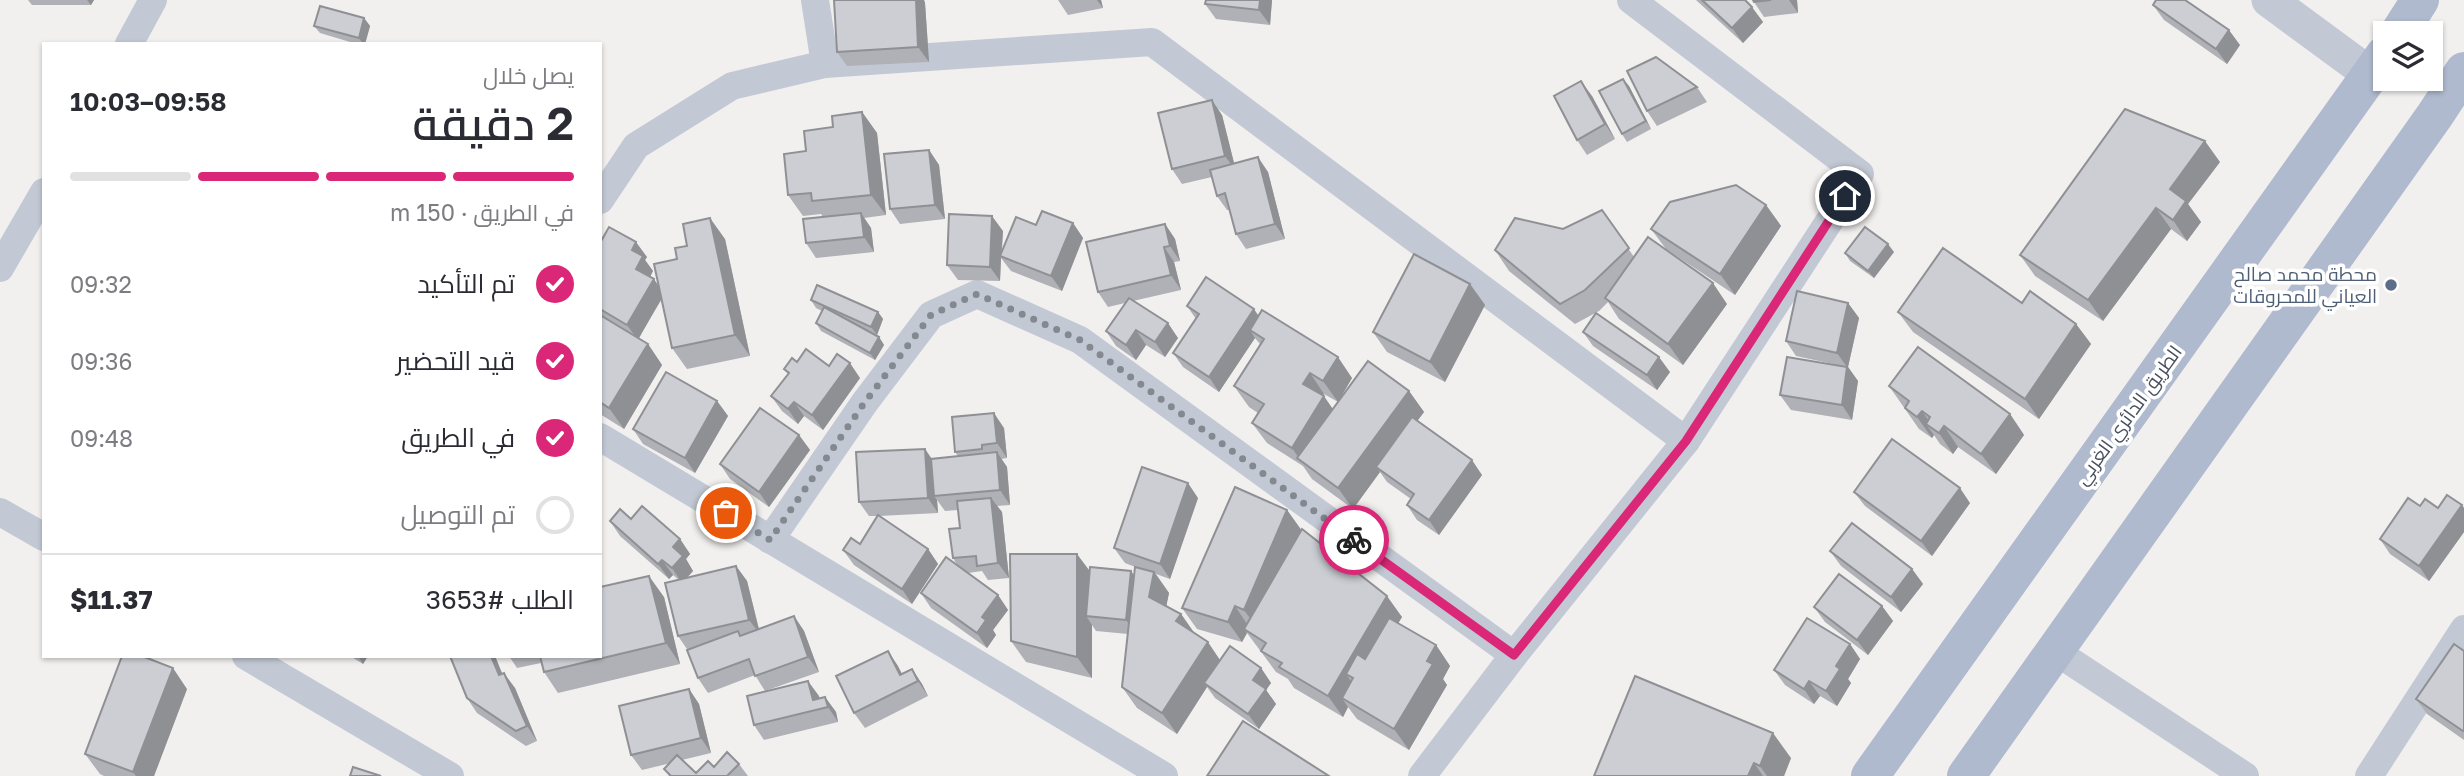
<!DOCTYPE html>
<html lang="ar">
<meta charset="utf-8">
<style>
:root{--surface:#fff;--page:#f7f7f7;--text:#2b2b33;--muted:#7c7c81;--line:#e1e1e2;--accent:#db2777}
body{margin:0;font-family:"Golos Text",Cairo,sans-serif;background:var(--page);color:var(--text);direction:rtl;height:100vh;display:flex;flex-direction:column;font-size:26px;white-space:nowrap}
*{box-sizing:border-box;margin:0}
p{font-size:23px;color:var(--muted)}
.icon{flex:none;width:38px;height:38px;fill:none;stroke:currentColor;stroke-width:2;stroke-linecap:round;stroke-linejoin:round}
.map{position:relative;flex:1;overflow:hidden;direction:ltr}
.panel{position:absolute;left:42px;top:42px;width:560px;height:616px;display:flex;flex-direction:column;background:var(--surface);border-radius:0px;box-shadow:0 2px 5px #0004;direction:rtl}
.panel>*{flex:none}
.fabs{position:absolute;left:2373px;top:21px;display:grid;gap:14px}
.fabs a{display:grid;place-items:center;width:70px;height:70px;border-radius:0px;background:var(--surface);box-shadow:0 2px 5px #0004;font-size:35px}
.pin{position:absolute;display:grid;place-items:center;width:60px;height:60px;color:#fff;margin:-30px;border:4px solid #fff;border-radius:50%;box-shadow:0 2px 7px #0007}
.courier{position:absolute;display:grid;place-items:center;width:70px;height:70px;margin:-35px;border:5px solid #db2777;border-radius:50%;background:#fff;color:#222;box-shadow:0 2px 9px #0007}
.headline em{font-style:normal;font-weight:600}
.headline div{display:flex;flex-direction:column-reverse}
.headline{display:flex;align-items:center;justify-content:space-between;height:119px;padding:0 28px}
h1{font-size:46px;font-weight:600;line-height:52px}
.bar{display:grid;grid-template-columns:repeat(4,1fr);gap:10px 7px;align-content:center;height:84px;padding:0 28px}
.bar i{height:9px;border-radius:5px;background:var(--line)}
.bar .selected{background:var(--accent)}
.bar p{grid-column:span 4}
.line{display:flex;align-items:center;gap:18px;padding:0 28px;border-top:2px solid var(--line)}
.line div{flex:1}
ol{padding:0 28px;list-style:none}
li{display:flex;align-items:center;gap:21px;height:77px}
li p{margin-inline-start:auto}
li .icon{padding:7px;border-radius:50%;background:var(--accent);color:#fff;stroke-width:4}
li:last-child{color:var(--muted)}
li i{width:38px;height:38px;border:4px solid var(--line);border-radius:50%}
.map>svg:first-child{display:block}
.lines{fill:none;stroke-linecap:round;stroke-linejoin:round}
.minor{stroke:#c3c9d4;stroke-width:28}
.tertiary{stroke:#c3c9d4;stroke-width:35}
.primary{stroke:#afbace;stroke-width:38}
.wall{fill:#afb1b6}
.shaded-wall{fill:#8f9094}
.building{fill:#ccced4;stroke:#8f9094;stroke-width:2}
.done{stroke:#848890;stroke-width:7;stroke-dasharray:0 12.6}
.route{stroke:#db2777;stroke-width:9}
.service-dot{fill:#5c6f8a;stroke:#fff;stroke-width:2.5}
.labels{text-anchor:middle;stroke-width:7;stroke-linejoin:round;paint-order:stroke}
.service-label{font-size:19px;fill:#4e5e75;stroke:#fff;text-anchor:end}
.street-label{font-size:19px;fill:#48505d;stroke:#fff}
</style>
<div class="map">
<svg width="2464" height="776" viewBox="0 0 2464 776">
<rect width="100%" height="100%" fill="#f2f0ef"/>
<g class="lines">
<g class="minor">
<path d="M815,0L825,64"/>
<path d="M129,44L153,0"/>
<path d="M600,200L636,146L732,86L825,64L1152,42L1686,441"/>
<path d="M0,268L44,192"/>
<path d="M600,437L1164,776"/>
<path d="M0,512L44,537"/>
<path d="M770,540L865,402L931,315L977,294L1080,340L1514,655"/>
<path d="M2055,651L2245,776"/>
<path d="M246,656L450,776"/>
<path d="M1422,776L1514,655L1686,441L1860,174L1631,0"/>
<path d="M2369,776L2464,629"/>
</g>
<path class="tertiary" d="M2269,0L2371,75"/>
<g class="primary">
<path d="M2399,33L2420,0"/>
<path d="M1870,776L2385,54"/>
<path d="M1966,776L2435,115L2464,71"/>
</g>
</g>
<g class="wall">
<path d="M28,0H94L91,5H32Z"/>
<path d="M916,0H924L925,3L929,62L847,66L837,52Z"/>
<path d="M1058,0H1101L1103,8L1068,15Z"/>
<path d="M1206,0H1272L1270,25L1216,19L1205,4Z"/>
<path d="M1696,0H1745L1763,22L1743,43Z"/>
<path d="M1753,0H1797L1798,13L1764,17L1754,2Z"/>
<path d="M2153,5L2240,45L2227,64L2164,20Z"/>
<path d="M364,18L370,26L365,44H357L320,33L314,26Z"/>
<path d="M1629,86L1651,129L1627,142L1622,134Z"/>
<path d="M1697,87L1707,102L1657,126L1647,111Z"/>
<path d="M1592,96L1615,139L1587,155L1577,140Z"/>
<path d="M862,112L877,133L886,215L864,218L871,228L874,252L816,258L806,243L823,217L821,214L803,216L788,195L806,151L833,127Z"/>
<path d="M1222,115L1234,163L1268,172L1285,239L1246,249L1236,234L1230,210H1227L1217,196L1212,177L1182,184L1172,169Z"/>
<path d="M929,150L939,165L945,219L900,224L890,209Z"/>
<path d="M2220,162L2188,204L2201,222L2187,241L2171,229L2103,321L2035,276L2020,255Z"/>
<path d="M1766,205L1781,226L1735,295L1666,249L1651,229Z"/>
<path d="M1602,210L1634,257L1727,304L1683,365L1619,319L1608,302L1599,311L1575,324L1509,271L1495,250L1563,229Z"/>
<path d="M1073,223L1083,238L1062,291L1011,271L1001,258L1000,281L958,280L947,265L1003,231L1002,252L1036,225Z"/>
<path d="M1165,224L1175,239L1180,261L1174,262L1181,290L1133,301L1178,338L1165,357L1146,345L1136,360L1116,346L1106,331L1125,303L1108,307L1098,292Z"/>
<path d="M725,239L750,356L687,369L672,348L662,299L638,338L648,344L662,365L624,429L600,414V243L647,257L645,260L653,271L650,277L659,286L677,259Z"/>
<path d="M1894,252L1874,278L1850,261L1845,253Z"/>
<path d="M1470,284L1485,305L1445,382L1387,352L1373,332Z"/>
<path d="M811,300L878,312L883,319L877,335L866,330L879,337L884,345L875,360L821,331L816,323L822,311L816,308Z"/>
<path d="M1848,303L1859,318L1848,367L1858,381L1852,420L1791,410L1780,395L1833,364L1796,356L1786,341Z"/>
<path d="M2022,303L2076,324L2091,344L2039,419L1913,332L1898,312Z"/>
<path d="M1187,306L1258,316L1352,378L1338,402L1324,394L1323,396L1333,409L1409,391L1424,412L1417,421L1482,475L1439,535L1417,520L1407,505L1411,499L1387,482L1380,472L1353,509L1312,479L1303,466L1267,443L1252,423L1258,413L1249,407L1234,386L1260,344L1255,338L1219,392L1183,367L1173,353L1196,319Z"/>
<path d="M1583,332L1670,372L1657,390L1593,346Z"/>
<path d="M797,362L829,366L860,378L823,430L804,416L798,424L782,411L771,396L788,374L784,369Z"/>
<path d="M1889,386L2010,414L2024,435L1996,474L1958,447L1953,454L1940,444L1934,435L1932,438L1919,429Z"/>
<path d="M717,401L728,416L695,473L643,444L633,429Z"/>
<path d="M1004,428L1007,458L1001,459L1007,467L1010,505L997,506L1002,512L1009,578L988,580L982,571L968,573L998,595L1008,610L993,630L996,635L987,648L931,608L921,593L957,565L953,558L960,528L958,510L945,511L937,500L938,513L879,516L928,549L938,564L912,604L854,565L843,550L860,544L878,516H869L859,502L925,449L932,459L958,456L955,452Z"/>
<path d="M799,435L810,450L769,507L730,479L720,464Z"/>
<path d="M1854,492L1970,503L1932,556L1865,506Z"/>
<path d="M1198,498L1170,579L1156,574L1169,593L1166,606L1181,614L1195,634L1220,660L1261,668L1271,683L1266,690L1276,704L1259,729L1215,698L1207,687L1177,734L1137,708L1122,687L1128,634L1096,631L1092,625V678L1026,662L1011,641L1090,572L1131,571L1134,576L1138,568L1125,563L1114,548Z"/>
<path d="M2462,505L2464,508V532L2429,581L2390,554L2380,539L2420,506L2438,508Z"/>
<path d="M1287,510L1302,531L1402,617L1398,623L1436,645L1450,666L1443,679L1447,685L1409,750L1357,719L1348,707L1343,717L1294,688L1288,679L1276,672L1247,633L1242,642L1197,629L1182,608Z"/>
<path d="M631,519L680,539L690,554L686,559L693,571L687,578L736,566L747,581L759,629L794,616L804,631L819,672L765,691L755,675L708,693L698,678L687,649L678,636L679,580L673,575L669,579L620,536L610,521Z"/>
<path d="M1830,551L1912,569L1923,584L1901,612L1841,566Z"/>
<path d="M664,597L680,664L558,693L544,672L541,663L517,668L509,656H600Z"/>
<path d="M1882,606L1893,621L1868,655L1825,622L1814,607Z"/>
<path d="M1850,644L1860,659L1848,679L1851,683L1837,706L1820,696L1814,704L1785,685L1774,670Z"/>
<path d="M888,651L902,674L912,669L922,684L928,696L865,728L854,713Z"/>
<path d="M2464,651V740L2427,714L2416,699Z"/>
<path d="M350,656H368L363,664Z"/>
<path d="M443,656H495L502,674L515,688L537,741L526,746L477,713L467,698L450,656L445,658Z"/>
<path d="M187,689L154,776H104L100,774L85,754Z"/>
<path d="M689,689L699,704L711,753L682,760L696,773L714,767L739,764L748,776H669L664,769L671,763L642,770L631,755Z"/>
<path d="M819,696V699L825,697L836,712L838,722L764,740L754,725Z"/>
<path d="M1791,758L1784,776H1594Z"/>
</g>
<g class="shaded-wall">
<path d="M87,0H94L91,5Z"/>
<path d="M916,0H924L925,3L929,62L918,47Z"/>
<path d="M1097,0H1101L1103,8Z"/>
<path d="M1260,0H1272L1270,25L1259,10Z"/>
<path d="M1789,0H1797L1798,13Z"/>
<path d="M1752,7L1763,22L1743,43L1732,28Z"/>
<path d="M364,18L370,26L365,44H363L359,38Z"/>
<path d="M2229,30L2240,45L2227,64L2216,49Z"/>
<path d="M1623,79L1629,86L1651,129L1646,121Z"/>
<path d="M1581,81L1592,96L1615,139L1605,124Z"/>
<path d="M1212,100L1222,115L1236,171L1225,156Z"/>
<path d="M862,112L877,133L886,215L871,195Z"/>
<path d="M2205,141L2220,162L2188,204L2201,222L2187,241L2173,220L2170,189Z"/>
<path d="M929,150L939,165L945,219L935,205Z"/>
<path d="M1258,157L1268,172L1285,239L1275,224Z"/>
<path d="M1766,205L1781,226L1735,295L1720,274Z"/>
<path d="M2156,208L2171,229L2103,321L2088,300Z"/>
<path d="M861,213L871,228L874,252L864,237Z"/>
<path d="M992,216L1003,231L1001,257L1000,256L1001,258L1000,281L990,267Z"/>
<path d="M710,218L725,239L750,356L735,335Z"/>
<path d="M1073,223L1083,238L1062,291L1051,276Z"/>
<path d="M1165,224L1175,239L1180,261L1170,246Z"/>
<path d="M636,242L647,257L645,260L653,271L646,284L636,269L632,250Z"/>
<path d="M1888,244L1894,252L1874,278L1868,271Z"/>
<path d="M1164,247L1174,262L1181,290L1171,275Z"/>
<path d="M654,279L664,294L638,340L627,325Z"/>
<path d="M1713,283L1727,304L1683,365L1668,344Z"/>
<path d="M1470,284L1485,305L1445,382L1430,362Z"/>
<path d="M1848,303L1859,318L1848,367L1858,381L1852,420L1842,405L1847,367L1837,353Z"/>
<path d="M1254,309L1264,324L1250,330L1255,338L1219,392L1209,377Z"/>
<path d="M878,312L883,319L877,335L871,327Z"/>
<path d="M1168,323L1178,338L1165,357L1155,342Z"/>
<path d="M2076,324L2091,344L2039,419L2025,399Z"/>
<path d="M1136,330L1146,345L1136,360L1126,345Z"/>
<path d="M879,337L884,345L875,360L870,353Z"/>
<path d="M648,344L662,365L624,429L609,408Z"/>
<path d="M1338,357L1352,378L1338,402L1323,381Z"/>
<path d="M1659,357L1670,372L1657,390L1647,375Z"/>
<path d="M850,363L860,378L823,430L812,415Z"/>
<path d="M1310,373L1324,394L1318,404L1303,384Z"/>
<path d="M1409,391L1424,412L1381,470L1376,467L1380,472L1353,509L1338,488Z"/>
<path d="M1324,396L1338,417L1301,461L1292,448Z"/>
<path d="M717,401L728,416L695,473L685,458Z"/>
<path d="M794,402L804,416L798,424L788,409Z"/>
<path d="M1922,411L1936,431L1926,424L1934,435L1932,438L1917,417Z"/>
<path d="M994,413L1004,428L1007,458L997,443Z"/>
<path d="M2010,414L2024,435L1996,474L1981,454Z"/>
<path d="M1944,426L1958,447L1953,454L1939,433Z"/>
<path d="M799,435L810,450L769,507L759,492Z"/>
<path d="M925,449L935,464L934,496L937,500L938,513L928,498Z"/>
<path d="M997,452L1007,467L1010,505L1000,490Z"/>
<path d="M1472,460L1482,475L1439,535L1429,520Z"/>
<path d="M1188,483L1198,498L1170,579L1160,564Z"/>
<path d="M1960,488L1970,503L1932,556L1921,541Z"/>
<path d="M991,498L1002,512L1009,578L998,563Z"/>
<path d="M2462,505L2464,508V532L2429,581L2419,566Z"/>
<path d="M1287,510L1302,531L1259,631L1244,610Z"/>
<path d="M680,539L690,554L686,559L693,571L682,583L672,568L673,547Z"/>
<path d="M928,549L938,564L912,604L902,589Z"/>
<path d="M1077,554L1092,574L1086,616L1092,625V678L1077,657Z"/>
<path d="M662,560L673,575L669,579L658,564Z"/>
<path d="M736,566L747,581L760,634L749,620Z"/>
<path d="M1912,569L1923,584L1901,612L1891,597Z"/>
<path d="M1131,571L1142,586L1137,635L1126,620Z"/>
<path d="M1154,572L1169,593L1164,618L1149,597Z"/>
<path d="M649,576L664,597L680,664L666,643Z"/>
<path d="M998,595L1008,610L993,630L996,635L987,648L977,633L982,617Z"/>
<path d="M1387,596L1402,617L1360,688L1353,678L1346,674L1358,691L1342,698L1348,707L1343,717L1328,696Z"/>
<path d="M1235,606L1249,627L1244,629L1247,633L1242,642L1228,622Z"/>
<path d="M1882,606L1893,621L1868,655L1857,640Z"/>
<path d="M1181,614L1195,634L1176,621Z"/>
<path d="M794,616L804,631L819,672L808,657Z"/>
<path d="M1208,642L1222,663L1204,683L1207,687L1177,734L1162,713Z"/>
<path d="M1850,644L1860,659L1848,679L1851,683L1837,706L1826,691L1836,666Z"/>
<path d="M1436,645L1450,666L1443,679L1447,685L1409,750L1394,729L1427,661Z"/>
<path d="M888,651L898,666L908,686L900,675Z"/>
<path d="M358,656H368L363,664Z"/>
<path d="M491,656H495L509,690L499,675Z"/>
<path d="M173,668L187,689L154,776H136L133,772Z"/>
<path d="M1261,668L1271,683L1266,690L1276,704L1259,729L1248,714L1253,680Z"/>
<path d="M912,669L922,684L928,696L918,681Z"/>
<path d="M504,673L515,688L537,741L527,726Z"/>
<path d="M808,681L819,696L822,709L813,700Z"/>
<path d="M1809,681L1820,696L1814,704L1804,689Z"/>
<path d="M689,689L699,704L711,753L701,738Z"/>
<path d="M825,697L836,712L838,722L828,707Z"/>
<path d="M1773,733L1791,758L1784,776H1767L1760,766Z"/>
<path d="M1754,763L1763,776H1748Z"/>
</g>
<g class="building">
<path d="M834,0H916L918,47L837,52Z"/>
<path d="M1206,0H1260L1259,10L1205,4Z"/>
<path d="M1702,0H1745L1752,7L1732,28Z"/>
<path d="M1753,0H1771L1754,2Z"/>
<path d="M2156,0H2185L2229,30L2216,49L2153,5Z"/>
<path d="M320,6L364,18L359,38L314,26Z"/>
<path d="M1656,57L1697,87L1647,111L1627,71Z"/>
<path d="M1623,79L1646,121L1622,134L1599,91Z"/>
<path d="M1581,81L1605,124L1577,140L1554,96Z"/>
<path d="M1212,100L1225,156L1172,169L1158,113Z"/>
<path d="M2125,109L2205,141L2170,189L2186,201L2173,220L2156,208L2088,300L2020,255Z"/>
<path d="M862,112L871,195L812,201L811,193L788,195L784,154L806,151L804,131L833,127L832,116Z"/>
<path d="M929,150L935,205L890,209L884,154Z"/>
<path d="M1258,157L1275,224L1236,234L1225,193L1217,196L1210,170Z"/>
<path d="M1736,185L1766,205L1720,274L1651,229L1670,202Z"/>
<path d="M1602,210L1629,248L1585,290L1560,304L1495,250L1515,218L1563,229Z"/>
<path d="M1042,211L1073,223L1051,276L1000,256L1016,217L1036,225Z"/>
<path d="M861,213L864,237L806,243L803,219Z"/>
<path d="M949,214L992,216L990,267L947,265Z"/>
<path d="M710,218L735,335L672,348L654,264L677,259L675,248L687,246L683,224Z"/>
<path d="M1165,224L1170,246L1164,247L1171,275L1098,292L1086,242Z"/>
<path d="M609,227L636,242L632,250L643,256L636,269L654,279L627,325L600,309V243Z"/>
<path d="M1865,227L1888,244L1868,271L1845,253Z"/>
<path d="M1648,237L1713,283L1668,344L1605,298Z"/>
<path d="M1943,248L2022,303L2030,291L2076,324L2025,399L1898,312Z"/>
<path d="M1414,254L1470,284L1430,362L1373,332Z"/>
<path d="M1206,277L1254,309L1209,377L1173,353L1199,314L1187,306Z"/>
<path d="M817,285L878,312L871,327L811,300Z"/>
<path d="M1797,291L1848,303L1837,353L1786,341Z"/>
<path d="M1129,298L1168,323L1155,342L1136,330L1126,345L1106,331Z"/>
<path d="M824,307L879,337L870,353L816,323Z"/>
<path d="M1262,310L1338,357L1323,381L1310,373L1303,384L1324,396L1292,448L1252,423L1264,404L1234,386L1264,339L1250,330Z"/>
<path d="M1596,313L1659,357L1647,375L1583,332Z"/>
<path d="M600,315L648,344L609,408L600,402Z"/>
<path d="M1918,347L2010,414L1981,454L1944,426L1939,433L1926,424L1930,417L1922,411L1917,417L1905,408L1909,401L1889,386Z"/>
<path d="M806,349L829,366L837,354L850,363L812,415L794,402L788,409L771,396L789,373L784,369L792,358L797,362Z"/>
<path d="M1787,357L1847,367L1842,405L1780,395Z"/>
<path d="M1368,361L1409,391L1338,488L1297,458Z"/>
<path d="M666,372L717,401L685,458L633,429Z"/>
<path d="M760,408L799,435L759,492L720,464Z"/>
<path d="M994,413L997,443L982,445V449L955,452L952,417Z"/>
<path d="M1412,417L1472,460L1429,520L1407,505L1414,494L1376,467Z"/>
<path d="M1892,439L1960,488L1921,541L1854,492Z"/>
<path d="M925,449L928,498L859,502L856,452Z"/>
<path d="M997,452L1000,490L934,496L931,459Z"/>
<path d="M1142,467L1188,483L1160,564L1114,548Z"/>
<path d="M1235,487L1287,510L1244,610L1235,606L1228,622L1182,608Z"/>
<path d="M2447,495L2462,505L2419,566L2380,539L2408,498L2420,506L2425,499L2438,508Z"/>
<path d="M991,498L998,563L977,566L976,556L953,558L949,529L960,528L957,501Z"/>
<path d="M642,506L680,539L673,547L683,556L672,568L662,560L658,564L610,521L620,509L631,519Z"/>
<path d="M878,515L928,549L902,589L843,550L851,538L860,544Z"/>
<path d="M1852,523L1912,569L1891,597L1830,551Z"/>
<path d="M1302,529L1387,596L1328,696L1279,667L1282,663L1261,651L1266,643L1244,629Z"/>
<path d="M1010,554H1077V657L1011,641Z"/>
<path d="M946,557L998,595L982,617L986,620L977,633L921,593Z"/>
<path d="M736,566L749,620L678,636L665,583Z"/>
<path d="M1090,567L1131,571L1126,620L1086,616Z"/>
<path d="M1135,567L1154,572L1149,597L1181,614L1176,621L1208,642L1162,713L1122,687Z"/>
<path d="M1839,574L1882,606L1857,640L1814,607Z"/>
<path d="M649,576L666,643L544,672L540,656H600V587Z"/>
<path d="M794,616L808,657L755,676L749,659L698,678L687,650L738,631L740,636Z"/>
<path d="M1389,618L1436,645L1427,661L1433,664L1394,729L1342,698L1353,678L1346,674L1357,654L1365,659Z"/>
<path d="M1807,618L1850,644L1836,666L1840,669L1826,691L1809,681L1804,689L1774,670Z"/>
<path d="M2454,644L2464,651V730L2463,731L2416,699Z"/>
<path d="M1230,646L1261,668L1253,680L1266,689L1248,714L1204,683Z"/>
<path d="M888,651L900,675L912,669L918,681L854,713L836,676Z"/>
<path d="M122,656H142L173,668L133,772L85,754Z"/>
<path d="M450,656H491L499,675L504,673L527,726L516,731L467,698Z"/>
<path d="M1635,676L1773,733L1760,766L1754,763L1748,776H1594Z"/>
<path d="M808,681L813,700L825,697L828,707L754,725L747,696Z"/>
<path d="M689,689L701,738L631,755L619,706Z"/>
<path d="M1243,721L1329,776H1207Z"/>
<path d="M727,752L739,764L727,776H671L664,769L677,755L696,773L708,761L714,767Z"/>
<path d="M353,767L381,776H350Z"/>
</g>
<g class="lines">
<path class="done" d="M726,513L770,540L865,402L931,315L977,294L1080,340L1354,540"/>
<path class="route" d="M1354,540L1514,655L1686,441L1845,196"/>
</g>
<circle class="service-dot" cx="2391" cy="285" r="7"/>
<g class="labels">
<g class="service-label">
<text x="2377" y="281">محطة محمد صالح<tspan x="2377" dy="22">العياني للمحروقات</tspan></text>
</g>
<g class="street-label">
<text transform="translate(2128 415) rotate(-54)" y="7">الطريق الدائري الغربي</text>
</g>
</g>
</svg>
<div class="fabs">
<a><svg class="icon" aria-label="layers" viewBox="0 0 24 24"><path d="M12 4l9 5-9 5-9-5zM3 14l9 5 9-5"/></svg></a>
</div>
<div class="pin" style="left:726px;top:513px;background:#ea580c"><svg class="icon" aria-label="bag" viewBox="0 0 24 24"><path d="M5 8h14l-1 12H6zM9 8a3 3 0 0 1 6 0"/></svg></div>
<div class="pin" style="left:1845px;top:196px;background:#1f2937"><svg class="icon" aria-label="home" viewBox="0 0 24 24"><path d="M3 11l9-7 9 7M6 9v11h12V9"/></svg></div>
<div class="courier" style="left:1354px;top:540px"><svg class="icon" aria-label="bike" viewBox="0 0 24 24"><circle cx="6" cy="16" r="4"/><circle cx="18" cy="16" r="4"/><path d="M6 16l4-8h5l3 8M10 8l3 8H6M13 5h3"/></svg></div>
<section class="panel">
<div class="headline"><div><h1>2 دقيقة</h1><p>يصل خلال</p></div><em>09:58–10:03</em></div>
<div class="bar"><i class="selected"></i><i class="selected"></i><i class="selected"></i><i></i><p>في الطريق · 150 m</p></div>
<ol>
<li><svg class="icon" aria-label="check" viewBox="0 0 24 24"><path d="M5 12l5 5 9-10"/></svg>تم التأكيد<p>09:32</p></li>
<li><svg class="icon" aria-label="check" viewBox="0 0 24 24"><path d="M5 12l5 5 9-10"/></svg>قيد التحضير<p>09:36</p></li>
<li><svg class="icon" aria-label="check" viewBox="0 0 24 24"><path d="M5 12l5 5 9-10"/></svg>في الطريق<p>09:48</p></li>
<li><i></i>تم التوصيل</li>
</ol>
<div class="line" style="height:91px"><div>الطلب #3653</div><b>$11.37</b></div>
</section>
</div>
